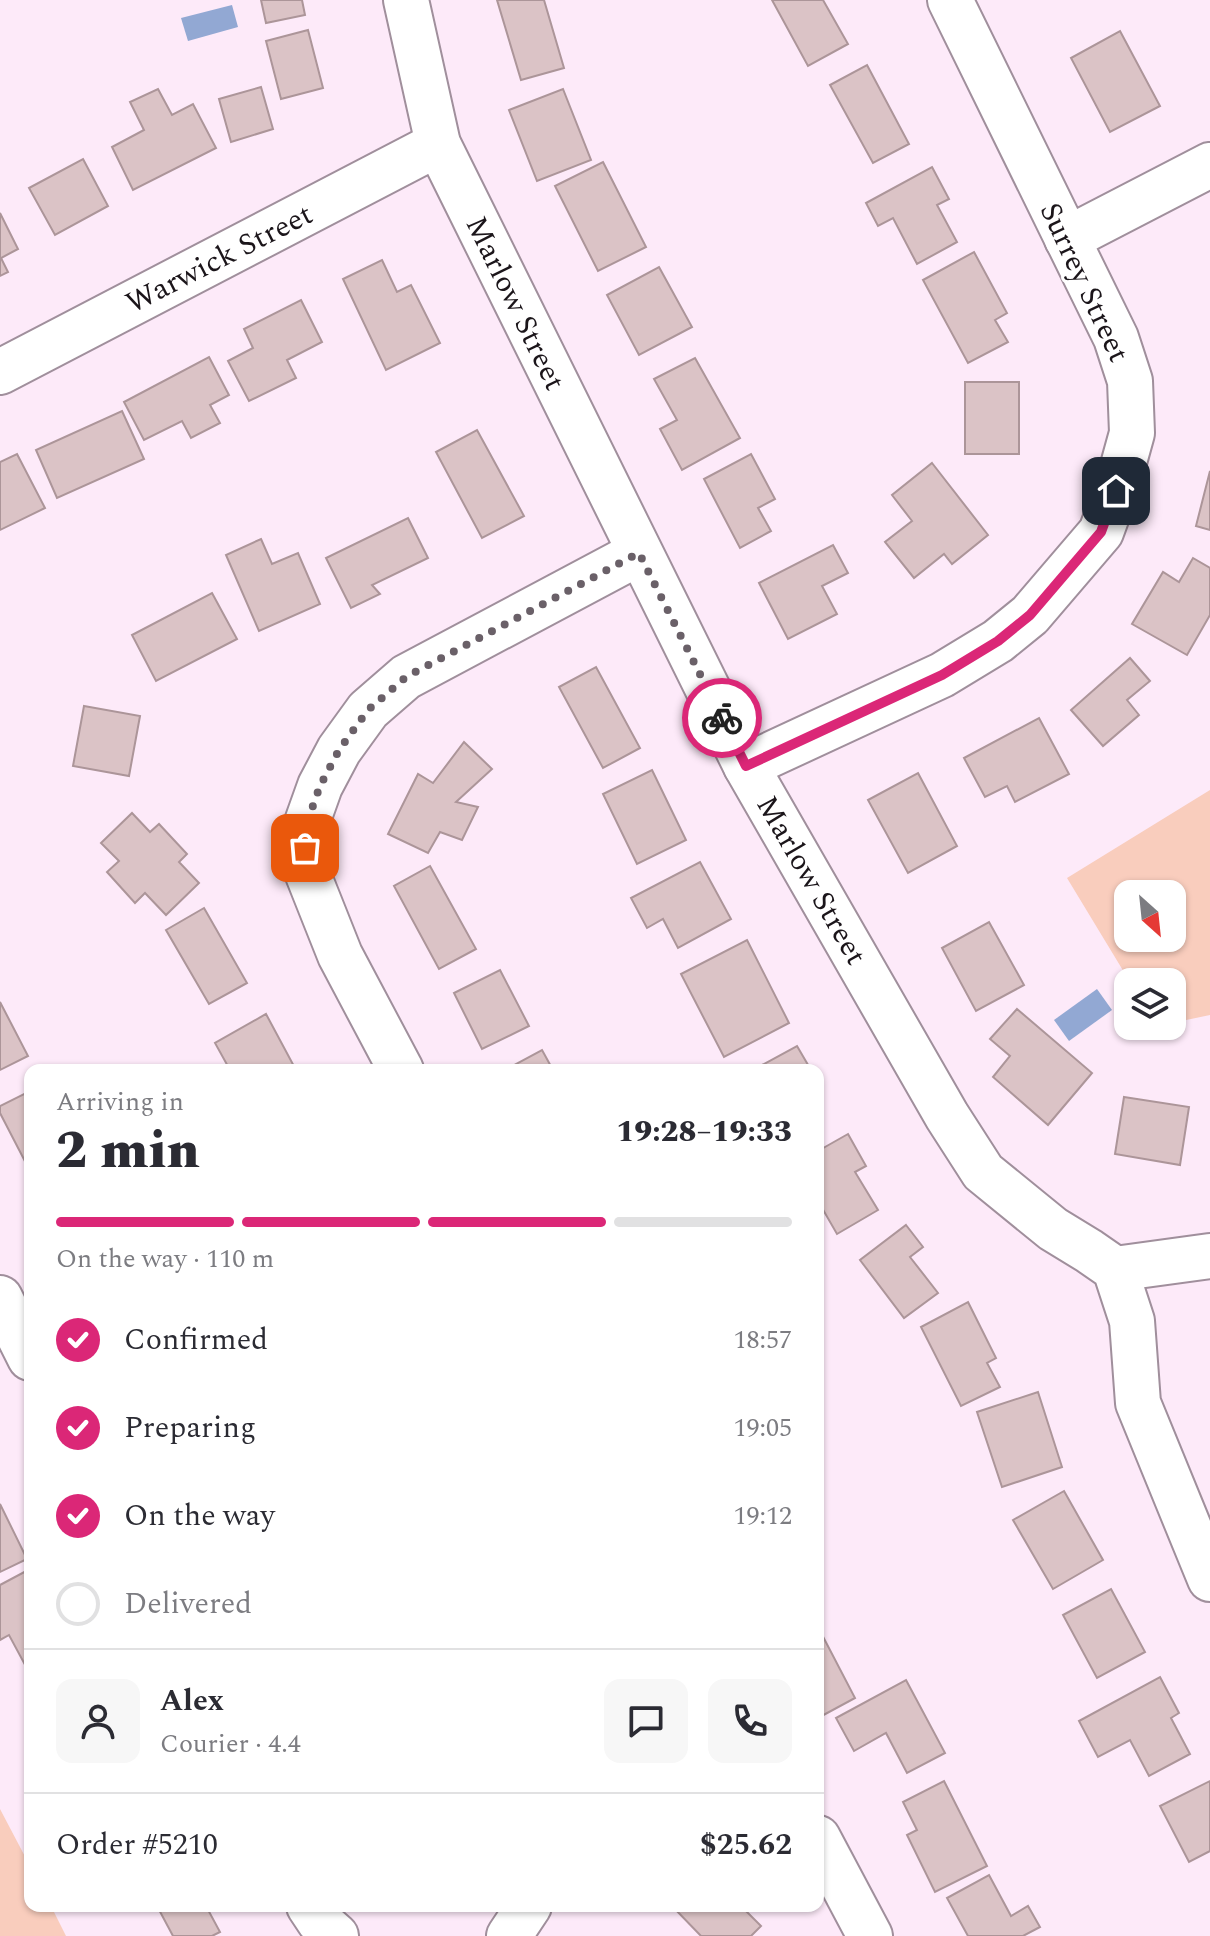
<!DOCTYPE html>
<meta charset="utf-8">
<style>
:root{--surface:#fff;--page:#f7f7f7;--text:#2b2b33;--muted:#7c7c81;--line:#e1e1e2;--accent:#db2777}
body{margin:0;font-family:Spectral,serif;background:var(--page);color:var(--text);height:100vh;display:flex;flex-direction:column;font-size:30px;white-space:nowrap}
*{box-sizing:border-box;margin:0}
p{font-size:26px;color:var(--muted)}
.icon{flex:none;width:44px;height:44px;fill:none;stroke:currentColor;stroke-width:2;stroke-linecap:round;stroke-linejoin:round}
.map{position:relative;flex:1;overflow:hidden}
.drawer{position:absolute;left:24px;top:1064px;width:800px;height:848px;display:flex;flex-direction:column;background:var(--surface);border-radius:16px;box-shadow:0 2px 6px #0004}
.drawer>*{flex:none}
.needle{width:52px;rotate:153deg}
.controls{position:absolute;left:1114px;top:880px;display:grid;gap:16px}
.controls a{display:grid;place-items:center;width:72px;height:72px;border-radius:16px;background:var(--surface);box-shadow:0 2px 6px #0004;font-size:40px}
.pin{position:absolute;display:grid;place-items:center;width:68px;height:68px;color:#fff;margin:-34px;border-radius:16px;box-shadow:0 4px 12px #0006}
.courier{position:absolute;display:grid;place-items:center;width:80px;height:80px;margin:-40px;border:6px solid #db2777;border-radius:50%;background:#fff;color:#222;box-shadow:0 2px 10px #0007}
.overview em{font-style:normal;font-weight:800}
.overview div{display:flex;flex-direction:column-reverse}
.overview{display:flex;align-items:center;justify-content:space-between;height:136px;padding:0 32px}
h1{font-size:52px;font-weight:800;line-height:60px}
.bar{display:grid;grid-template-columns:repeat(4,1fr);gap:12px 8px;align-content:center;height:96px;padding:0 32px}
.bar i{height:10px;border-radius:6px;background:var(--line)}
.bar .on{background:var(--accent)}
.bar p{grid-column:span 4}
.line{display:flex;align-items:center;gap:20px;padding:0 32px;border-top:2px solid var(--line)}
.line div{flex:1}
.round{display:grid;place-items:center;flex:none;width:84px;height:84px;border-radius:16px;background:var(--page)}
ol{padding:0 32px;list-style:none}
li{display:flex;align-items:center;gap:24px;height:88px}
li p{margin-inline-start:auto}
li .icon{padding:8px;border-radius:50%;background:var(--accent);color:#fff;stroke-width:4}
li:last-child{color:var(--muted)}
li i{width:44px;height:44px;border:4px solid var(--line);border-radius:50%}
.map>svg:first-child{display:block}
.green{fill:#f9cdbd;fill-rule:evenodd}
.water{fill:#92a8d3}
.building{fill:#dbc3c6;stroke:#ac9599;stroke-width:2}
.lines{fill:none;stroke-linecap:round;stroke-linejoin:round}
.minor-casing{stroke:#a08f9c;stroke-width:48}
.minor{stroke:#fff;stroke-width:44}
.done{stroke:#6a6068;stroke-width:8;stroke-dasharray:0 14.4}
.route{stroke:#db2777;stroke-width:10}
.labels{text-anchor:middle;stroke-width:6;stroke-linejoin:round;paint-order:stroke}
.street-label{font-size:30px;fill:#1b151a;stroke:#fff}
</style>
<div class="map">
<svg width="1210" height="1936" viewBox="0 0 1210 1936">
<rect width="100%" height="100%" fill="#fdeaf9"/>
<g class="green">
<path d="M1210,790V1015L1172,1023V982H1130L1067,878ZM1172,894V938H1128V894Z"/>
<path d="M0,1809L30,1866V1906H51L66,1936H0Z"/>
</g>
<g class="water">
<path d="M232,5L238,27L188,41L181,18Z"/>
<path d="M1097,989L1112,1010L1069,1041L1054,1020Z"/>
</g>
<g class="building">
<path d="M261,0H302L305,15L266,23Z"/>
<path d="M497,0H544L564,68L521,80Z"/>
<path d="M772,0H823L848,44L808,66Z"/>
<path d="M308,30L323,88L281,99L266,41Z"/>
<path d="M1120,31L1160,106L1110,132L1071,58Z"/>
<path d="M867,65L909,144L873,163L830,85Z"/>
<path d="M261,87L273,129L231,142L219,99Z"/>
<path d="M158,89L172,115L193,104L216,148L133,190L112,147L144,130L130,102Z"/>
<path d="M563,89L591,160L537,181L509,110Z"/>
<path d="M83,159L108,206L55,235L29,188Z"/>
<path d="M603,162L646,247L598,271L555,186Z"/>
<path d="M932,167L949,199L937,205L957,242L917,264L893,218L878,226L866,203Z"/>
<path d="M0,213L18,249L1,258L8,272L0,276Z"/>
<path d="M974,252L1007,313L995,320L1008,342L968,363L923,280Z"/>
<path d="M382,260L397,292L411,285L440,343L386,370L343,279Z"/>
<path d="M659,267L692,327L639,355L607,295Z"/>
<path d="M301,300L322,342L287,360L296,378L249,401L228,361L253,348L244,329Z"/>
<path d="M209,357L229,395L210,405L220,423L191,438L182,421L144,440L124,402Z"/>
<path d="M695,358L740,438L682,470L660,429L677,420L654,379Z"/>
<rect x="965" y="382" width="54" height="72"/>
<path d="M122,411L144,459L57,498L36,450Z"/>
<path d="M477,430L524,516L482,538L436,452Z"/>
<path d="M17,454L45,508L0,530V462Z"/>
<path d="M751,454L775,499L758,508L771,531L740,548L704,479Z"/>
<path d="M932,463L988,535L952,564L944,554L914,578L885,542L912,521L892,495Z"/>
<path d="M1210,471V530L1196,526Z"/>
<path d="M408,518L428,558L372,585L380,594L351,608L326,558Z"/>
<path d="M261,539L272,564L298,553L320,604L259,631L226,555Z"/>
<path d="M833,545L848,573L822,586L837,614L788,639L759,583Z"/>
<path d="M1193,558L1210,568V615L1187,655L1132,624L1163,572L1179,582Z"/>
<path d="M212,593L237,639L156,681L132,635Z"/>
<path d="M1130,658L1150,681L1127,700L1139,715L1103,746L1071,710Z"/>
<path d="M596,667L640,748L603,768L559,687Z"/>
<path d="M84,706L140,716L129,776L73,766Z"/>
<path d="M1039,718L1069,774L1015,802L1007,786L985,797L964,758Z"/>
<path d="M464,742L492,769L456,802L478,807L462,840L440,832L428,853L388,834L418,774L433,783Z"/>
<path d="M652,770L686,840L637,864L603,794Z"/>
<path d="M918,773L957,846L908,873L868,800Z"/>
<path d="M132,813L150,832L159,824L187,854L179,862L199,883L166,915L145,893L135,903L107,872L119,861L101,843Z"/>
<path d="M700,862L731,919L678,948L663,919L647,928L631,898Z"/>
<path d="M430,866L476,949L439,969L394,886Z"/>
<path d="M204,908L247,983L209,1004L166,930Z"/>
<path d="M989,922L1024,985L976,1011L942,948Z"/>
<path d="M747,940L789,1023L724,1057L681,974Z"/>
<path d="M500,970L529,1026L482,1049L454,993Z"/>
<path d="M0,1002L28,1056L0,1070Z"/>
<path d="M1017,1009L1092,1073L1048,1125L993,1077L1010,1056L990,1039Z"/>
<path d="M266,1014L296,1070H230L215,1043Z"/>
<path d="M797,1046L811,1070H753Z"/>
<path d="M542,1050L553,1070H505Z"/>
<path d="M30,1091V1171L0,1113V1106Z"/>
<path d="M1124,1097L1189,1107L1180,1165L1115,1154Z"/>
<path d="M848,1134L866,1166L855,1172L878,1210L837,1234L818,1201V1151Z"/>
<path d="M906,1225L923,1247L910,1257L938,1293L904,1318L860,1260Z"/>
<path d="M968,1302L996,1358L987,1363L1000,1387L961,1406L921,1327Z"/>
<path d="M1038,1392L1062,1467L1002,1487L977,1412Z"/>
<path d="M1064,1491L1103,1560L1053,1589L1013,1520Z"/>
<path d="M0,1504L27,1559L0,1572Z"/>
<path d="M30,1569V1674L9,1635L0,1640V1585Z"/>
<path d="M1111,1589L1145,1652L1097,1678L1063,1615Z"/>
<path d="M818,1627L855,1698L818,1718Z"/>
<path d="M1160,1677L1179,1713L1171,1718L1190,1754L1149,1776L1130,1740L1098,1757L1079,1721Z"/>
<path d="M906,1680L945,1753L907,1773L886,1733L854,1751L836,1718Z"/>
<path d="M944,1781L987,1866L935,1892L907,1835L917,1830L903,1802Z"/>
<path d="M1210,1781V1851L1189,1862L1160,1806Z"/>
<path d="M989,1875L1011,1916L1028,1906L1040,1927L1023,1936H968L947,1898Z"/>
<path d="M157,1906H206L220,1932L212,1936H173Z"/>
<path d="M672,1906H741L761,1926L751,1936H701Z"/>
</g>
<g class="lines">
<g class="minor-casing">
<g id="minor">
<path d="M406,0L438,144L746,766L947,1116L983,1172L1053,1229L1089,1251L1115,1269L1132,1321L1138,1403L1210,1579"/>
<path d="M1067,239L1210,165"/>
<path d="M0,372L438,144"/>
<path d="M746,766L942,675L998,641L1030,615L1101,532L1116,491L1132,433L1130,381L1116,338L950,0"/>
<path d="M401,1070L340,955L305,867V828L320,786L339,750L368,710L406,677L639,553"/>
<path d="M1115,1269L1210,1256"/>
<path d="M0,1298L30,1358"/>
<path d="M818,1838L870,1936"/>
<path d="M309,1906L319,1921L336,1936"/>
<path d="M509,1936L529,1906"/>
</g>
</g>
<use href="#minor" class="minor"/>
</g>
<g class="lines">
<path class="done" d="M305,848V828L320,786L339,750L368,710L406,677L639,553L722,718"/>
<path class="route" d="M722,718L746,766L942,675L998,641L1030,615L1101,532L1116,491"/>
</g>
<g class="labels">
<g class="street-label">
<text transform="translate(219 258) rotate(-27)" y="10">Warwick Street</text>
<text transform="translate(1085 282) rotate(65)" y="10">Surrey Street</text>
<text transform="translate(516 303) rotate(64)" y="10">Marlow Street</text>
<text transform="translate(812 880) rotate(60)" y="10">Marlow Street</text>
</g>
</g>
</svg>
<div class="controls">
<a><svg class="needle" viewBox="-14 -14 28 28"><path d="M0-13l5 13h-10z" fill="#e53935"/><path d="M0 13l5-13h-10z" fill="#7c7c81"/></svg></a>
<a><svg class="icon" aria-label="layers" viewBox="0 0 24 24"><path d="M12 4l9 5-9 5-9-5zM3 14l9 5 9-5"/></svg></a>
</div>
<div class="pin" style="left:305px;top:848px;background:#ea580c"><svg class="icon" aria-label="bag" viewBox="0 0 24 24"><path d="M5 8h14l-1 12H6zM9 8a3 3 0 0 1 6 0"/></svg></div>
<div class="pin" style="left:1116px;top:491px;background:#1f2937"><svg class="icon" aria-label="home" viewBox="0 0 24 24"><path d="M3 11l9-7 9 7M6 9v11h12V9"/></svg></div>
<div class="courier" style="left:722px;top:718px"><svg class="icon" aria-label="bike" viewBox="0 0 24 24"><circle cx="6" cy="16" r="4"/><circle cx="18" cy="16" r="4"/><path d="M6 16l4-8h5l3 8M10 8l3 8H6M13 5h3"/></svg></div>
<section class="drawer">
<div class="overview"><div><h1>2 min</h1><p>Arriving in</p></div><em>19:28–19:33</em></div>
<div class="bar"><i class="on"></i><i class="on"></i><i class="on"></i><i></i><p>On the way · 110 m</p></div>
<ol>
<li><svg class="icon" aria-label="check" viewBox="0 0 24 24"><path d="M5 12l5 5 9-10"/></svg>Confirmed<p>18:57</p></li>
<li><svg class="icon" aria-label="check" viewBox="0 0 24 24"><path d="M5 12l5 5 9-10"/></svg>Preparing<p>19:05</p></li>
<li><svg class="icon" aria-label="check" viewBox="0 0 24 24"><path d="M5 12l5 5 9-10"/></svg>On the way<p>19:12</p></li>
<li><i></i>Delivered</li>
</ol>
<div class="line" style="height:144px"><a class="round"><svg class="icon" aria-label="person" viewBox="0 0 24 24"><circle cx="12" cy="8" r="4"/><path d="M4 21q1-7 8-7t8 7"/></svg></a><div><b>Alex</b><p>Courier · 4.4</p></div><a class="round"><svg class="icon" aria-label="chat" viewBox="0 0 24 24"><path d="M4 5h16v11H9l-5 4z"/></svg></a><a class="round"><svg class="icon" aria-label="phone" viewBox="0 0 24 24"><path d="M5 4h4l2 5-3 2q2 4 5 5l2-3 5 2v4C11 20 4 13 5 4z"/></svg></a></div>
<div class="line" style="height:104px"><div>Order #5210</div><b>$25.62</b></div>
</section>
</div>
